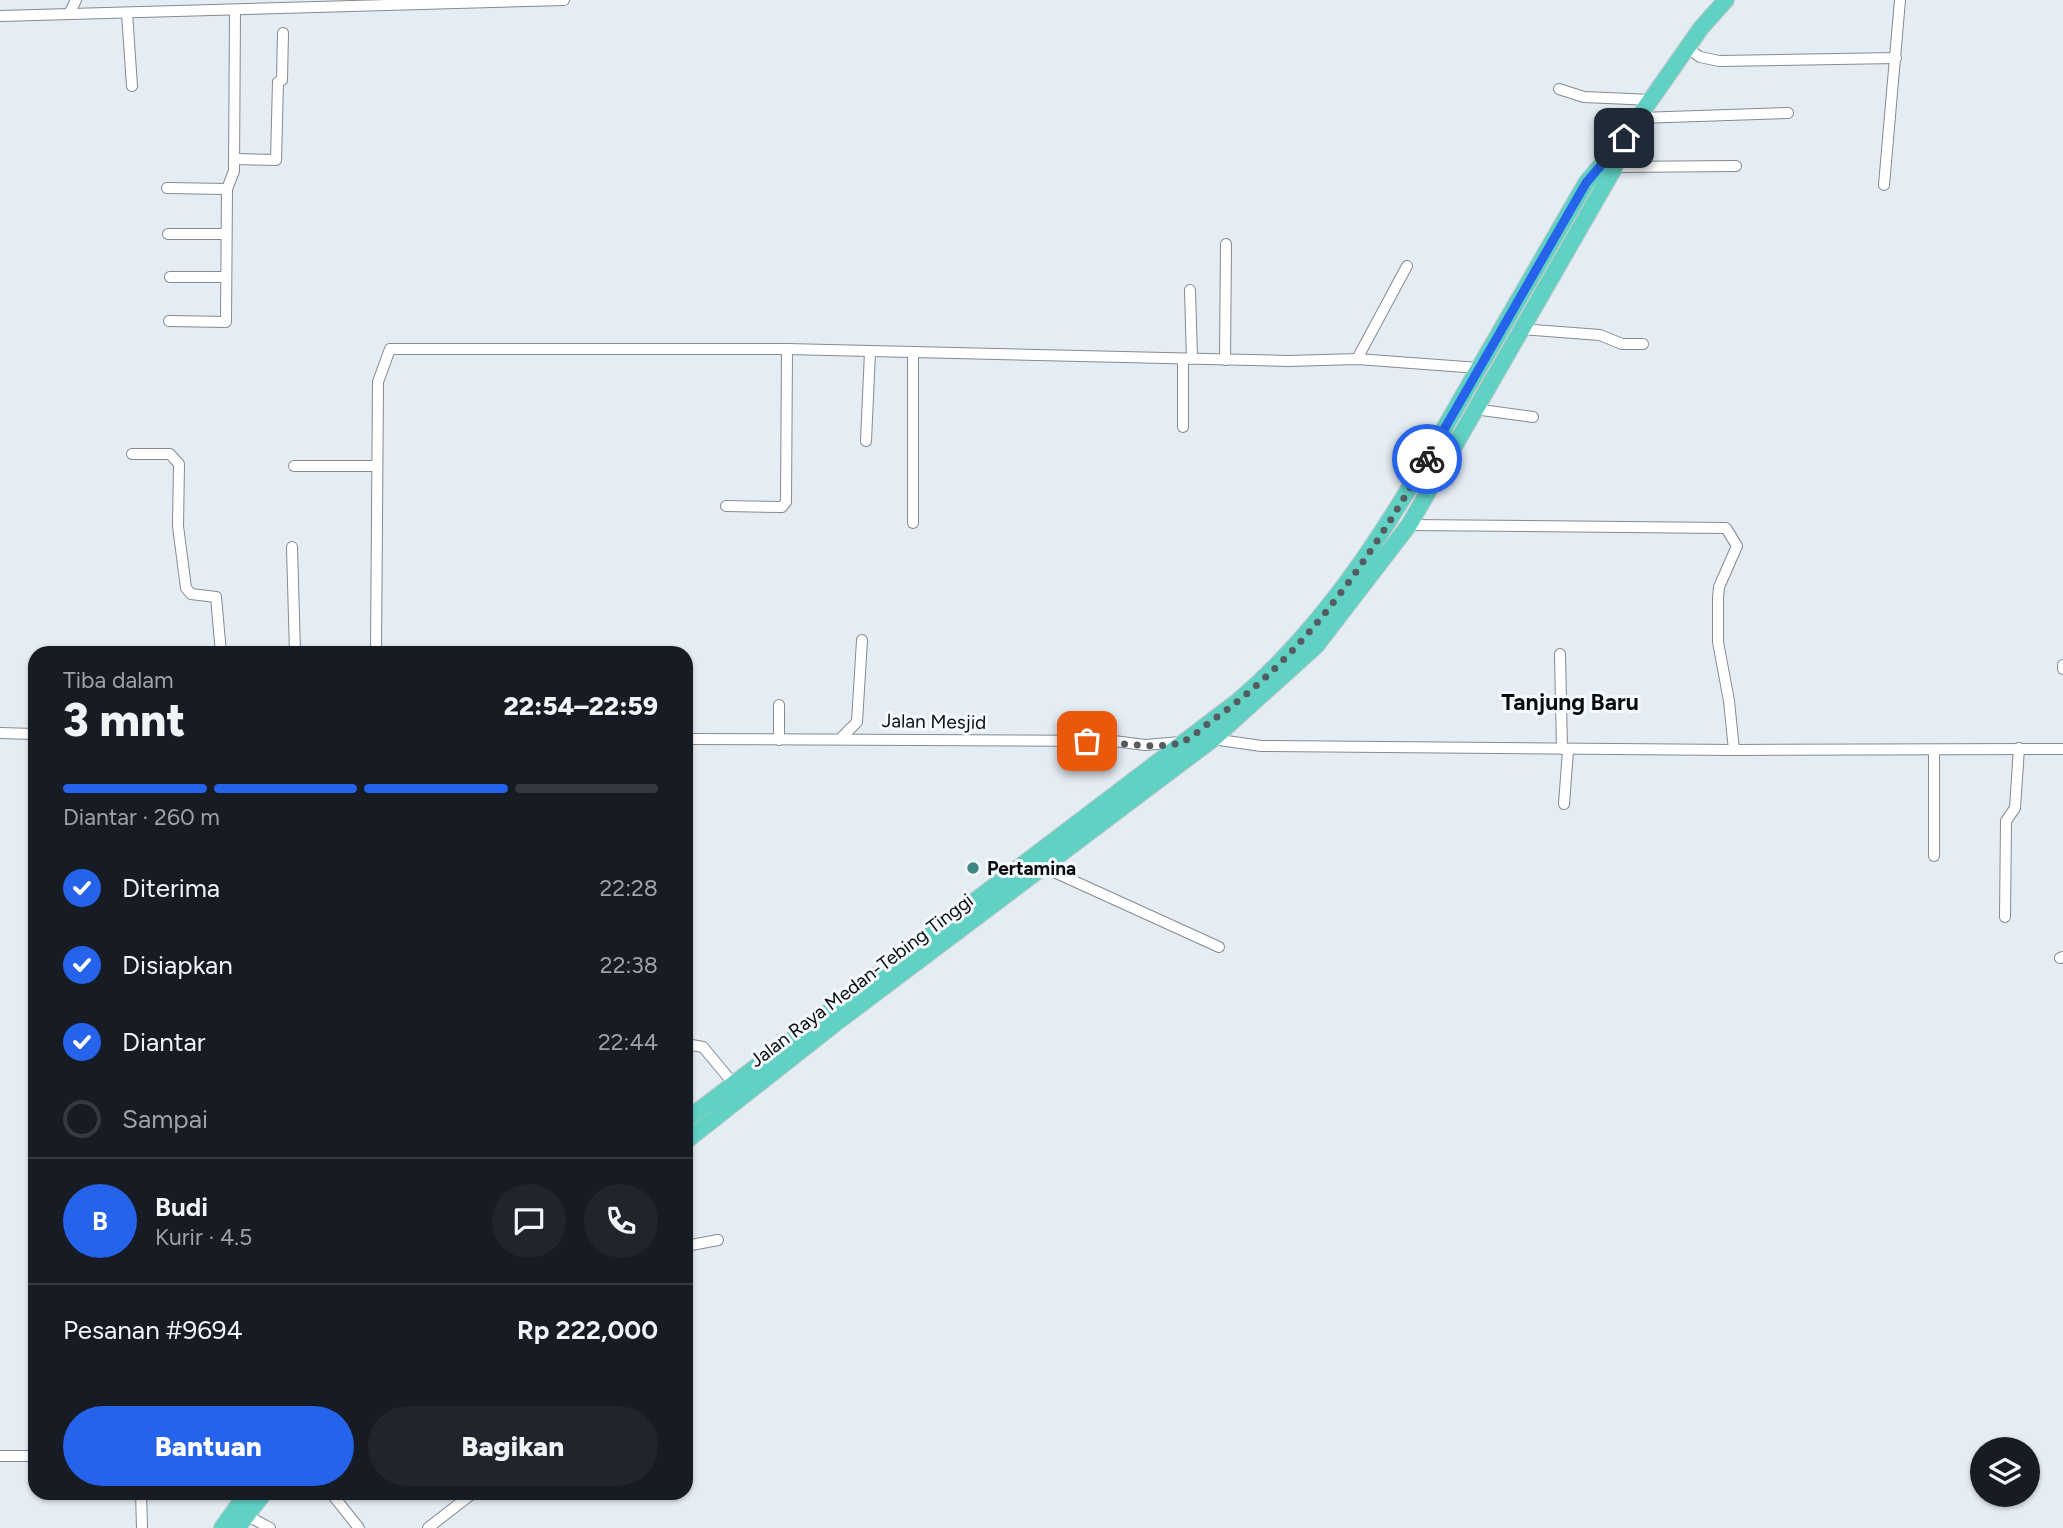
<!DOCTYPE html>
<html lang="id">
<meta charset="utf-8">
<style>
:root{--surface:#171b24;--page:#20242c;--text:#f1f3f6;--muted:#9ea1a6;--line:#363941;--accent:#2563eb}
body{margin:0;font-family:Figtree,sans-serif;background:var(--page);color:var(--text);height:100vh;display:flex;flex-direction:column;font-size:26px;white-space:nowrap}
*{box-sizing:border-box;margin:0}
p{font-size:23px;color:var(--muted)}
.icon{flex:none;width:38px;height:38px;fill:none;stroke:currentColor;stroke-width:2;stroke-linecap:round;stroke-linejoin:round}
.map{position:relative;flex:1;overflow:hidden}
.panel{position:absolute;left:28px;top:646px;width:665px;height:854px;display:flex;flex-direction:column;background:var(--surface);border-radius:21px;box-shadow:0 2px 5px #0004}
.panel>*{flex:none}
.controls{position:absolute;left:1970px;top:1437px;display:grid;gap:14px}
.controls a{display:grid;place-items:center;width:70px;height:70px;border-radius:50%;background:var(--surface);box-shadow:0 2px 5px #0004;font-size:35px}
.pin{position:absolute;display:grid;place-items:center;width:60px;height:60px;color:#fff;margin:-30px;border-radius:14px;box-shadow:0 4px 10px #0006}
.courier{position:absolute;display:grid;place-items:center;width:70px;height:70px;margin:-35px;border:5px solid #2563eb;border-radius:50%;background:#fff;color:#222;box-shadow:0 2px 9px #0007}
.head em{font-style:normal;font-weight:800}
.head div{display:flex;flex-direction:column-reverse}
.head{display:flex;align-items:center;justify-content:space-between;height:119px;padding:0 35px}
h1{font-size:46px;font-weight:800;line-height:52px}
.bar{display:grid;grid-template-columns:repeat(4,1fr);gap:10px 7px;align-content:center;height:84px;padding:0 35px}
.bar i{height:9px;border-radius:5px;background:var(--line)}
.bar .current{background:var(--accent)}
.bar p{grid-column:span 4}
.line{display:flex;align-items:center;gap:18px;padding:0 35px;border-top:2px solid var(--line)}
.line div{flex:1}
.round{display:grid;place-items:center;flex:none;width:74px;height:74px;border-radius:37px;background:var(--page)}
ol{padding:0 35px;list-style:none}
li{display:flex;align-items:center;gap:21px;height:77px}
li p{margin-inline-start:auto}
li .icon{padding:7px;border-radius:50%;background:var(--accent);color:#fff;stroke-width:4}
li:last-child{color:var(--muted)}
li i{width:38px;height:38px;border:4px solid var(--line);border-radius:50%}
.button{display:flex;gap:14px;margin-top:auto;padding:14px 35px}
.button a{flex:1;height:80px;border-radius:42px;background:var(--accent);color:#fff;font-size:28px;font-weight:800;line-height:80px;text-align:center}
.button a+a{background:var(--page);color:var(--text)}
.map>svg:first-child{display:block}
.lines{fill:none;stroke-linecap:round;stroke-linejoin:round}
.minor-casing{stroke:#848b92;stroke-width:12}
.highway-casing{stroke:#c9caca;stroke-width:18}
.minor{stroke:#fff;stroke-width:10}
.highway{stroke:#61d1c4;stroke-width:16}
.done{stroke:#565b5f;stroke-width:7;stroke-dasharray:0 12.6}
.route{stroke:#2563eb;stroke-width:9}
.poi-dot{fill:#3f8784;stroke:#f4f9fe;stroke-width:2.5}
.labels{text-anchor:middle;stroke-width:6;stroke-linejoin:round;paint-order:stroke}
.street-label{font-size:19px;fill:#0a0d0f;stroke:#f4f9fe}
.poi-label{font-size:19px;font-weight:bold;fill:#0a0d0f;stroke:#f4f9fe;text-anchor:start}
.quarter-label{font-size:23px;font-weight:bold;fill:#0a0d0f;stroke:#f4f9fe}
</style>
<div class="map">
<svg width="2063" height="1528" viewBox="0 0 2063 1528">
<rect width="100%" height="100%" fill="#e4ecf4"/>
<g class="lines">
<g class="minor-casing">
<g id="minor">
<path d="M127,13L132,86"/>
<path d="M69,14L76,0"/>
<path d="M0,16L564,0"/>
<path d="M1687,48L1700,57L1719,61L1896,58"/>
<path d="M1559,89L1584,97L1652,100"/>
<path d="M1639,118L1788,113"/>
<path d="M234,159L276,160L278,82L282,80L283,33"/>
<path d="M1615,167L1736,166"/>
<path d="M1884,185L1900,0"/>
<path d="M167,188L227,189"/>
<path d="M168,234H226"/>
<path d="M170,277H226"/>
<path d="M1190,290L1192,359"/>
<path d="M169,321L226,322L227,189L234,171L235,10"/>
<path d="M1522,329L1600,335L1622,344H1643"/>
<path d="M1183,359V427"/>
<path d="M1357,359L1407,266"/>
<path d="M1225,360L1226,244"/>
<path d="M1474,409L1533,417"/>
<path d="M866,441L870,352"/>
<path d="M132,454H170L179,464L178,526L186,588L191,594L216,597L221,653"/>
<path d="M294,466H377"/>
<path d="M726,506L782,507L786,502L787,349"/>
<path d="M913,523V353"/>
<path d="M1409,525L1726,528L1737,546L1719,587L1718,598V642L1729,701L1734,750"/>
<path d="M292,547L295,653"/>
<path d="M376,653L378,382L390,349H787L1288,361L1357,359L1479,368"/>
<path d="M1560,654L1562,749"/>
<path d="M2063,665V669"/>
<path d="M0,733L35,734"/>
<path d="M842,737L857,722L862,640"/>
<path d="M686,739L1114,741L1145,745L1181,742"/>
<path d="M1213,739L1261,746L1734,750L2063,749"/>
<path d="M779,740V705"/>
<path d="M1934,750V856"/>
<path d="M1564,804L1568,750"/>
<path d="M1043,867L1219,947"/>
<path d="M2005,917L2006,821L2015,808L2019,748"/>
<path d="M2060,958L2063,957"/>
<path d="M686,1044L703,1047L732,1082"/>
<path d="M686,1246L718,1240"/>
<path d="M0,1456H35"/>
<path d="M141,1493L142,1528"/>
<path d="M331,1493L359,1528"/>
<path d="M246,1515L270,1528"/>
<path d="M428,1528L473,1493"/>
</g>
</g>
<g class="highway-casing">
<g id="highway">
<path d="M686,1120L1238,701C1336,617 1398,510 1461,399C1502,327 1544,255 1586,183L1624,138L1701,28L1726,0"/>
<path d="M686,1141L836,1023L1213,739L1316,646L1409,525L1615,167L1622,143"/>
<path d="M222,1528L247,1493"/>
<path d="M237,1528L264,1493"/>
</g>
</g>
<use href="#minor" class="minor"/>
<use href="#highway" class="highway"/>
</g>
<g class="lines">
<path class="done" d="M1087,741C1113,741 1159,751 1182,742C1194,737 1206,724 1217,717C1309,651 1371,556 1427,459"/>
<path class="route" d="M1427,459L1586,183L1624,138"/>
</g>
<circle class="poi-dot" cx="973" cy="868" r="7"/>
<g class="labels">
<g class="street-label">
<text transform="translate(934 721) rotate(1)" y="7">Jalan Mesjid</text>
<text transform="translate(861 980) rotate(-37)" y="7">Jalan Raya Medan-Tebing Tinggi</text>
</g>
<g class="poi-label">
<text x="987" y="875">Pertamina</text>
</g>
<g class="quarter-label">
<text x="1570" y="710">Tanjung Baru</text>
</g>
</g>
</svg>
<div class="controls">
<a><svg class="icon" aria-label="layers" viewBox="0 0 24 24"><path d="M12 4l9 5-9 5-9-5zM3 14l9 5 9-5"/></svg></a>
</div>
<div class="pin" style="left:1087px;top:741px;background:#ea580c"><svg class="icon" aria-label="bag" viewBox="0 0 24 24"><path d="M5 8h14l-1 12H6zM9 8a3 3 0 0 1 6 0"/></svg></div>
<div class="pin" style="left:1624px;top:138px;background:#1f2937"><svg class="icon" aria-label="home" viewBox="0 0 24 24"><path d="M3 11l9-7 9 7M6 9v11h12V9"/></svg></div>
<div class="courier" style="left:1427px;top:459px"><svg class="icon" aria-label="bike" viewBox="0 0 24 24"><circle cx="6" cy="16" r="4"/><circle cx="18" cy="16" r="4"/><path d="M6 16l4-8h5l3 8M10 8l3 8H6M13 5h3"/></svg></div>
<section class="panel">
<div class="head"><div><h1>3 mnt</h1><p>Tiba dalam</p></div><em>22:54–22:59</em></div>
<div class="bar"><i class="current"></i><i class="current"></i><i class="current"></i><i></i><p>Diantar · 260 m</p></div>
<ol>
<li><svg class="icon" aria-label="check" viewBox="0 0 24 24"><path d="M5 12l5 5 9-10"/></svg>Diterima<p>22:28</p></li>
<li><svg class="icon" aria-label="check" viewBox="0 0 24 24"><path d="M5 12l5 5 9-10"/></svg>Disiapkan<p>22:38</p></li>
<li><svg class="icon" aria-label="check" viewBox="0 0 24 24"><path d="M5 12l5 5 9-10"/></svg>Diantar<p>22:44</p></li>
<li><i></i>Sampai</li>
</ol>
<div class="line" style="height:126px"><b class="round" style="background:var(--accent);color:#fff">B</b><div><b>Budi</b><p>Kurir · 4.5</p></div><a class="round"><svg class="icon" aria-label="chat" viewBox="0 0 24 24"><path d="M4 5h16v11H9l-5 4z"/></svg></a><a class="round"><svg class="icon" aria-label="phone" viewBox="0 0 24 24"><path d="M5 4h4l2 5-3 2q2 4 5 5l2-3 5 2v4C11 20 4 13 5 4z"/></svg></a></div>
<div class="line" style="height:91px"><div>Pesanan #9694</div><b>Rp 222,000</b></div>
<div class="button"><a>Bantuan</a><a>Bagikan</a></div>
</section>
</div>
